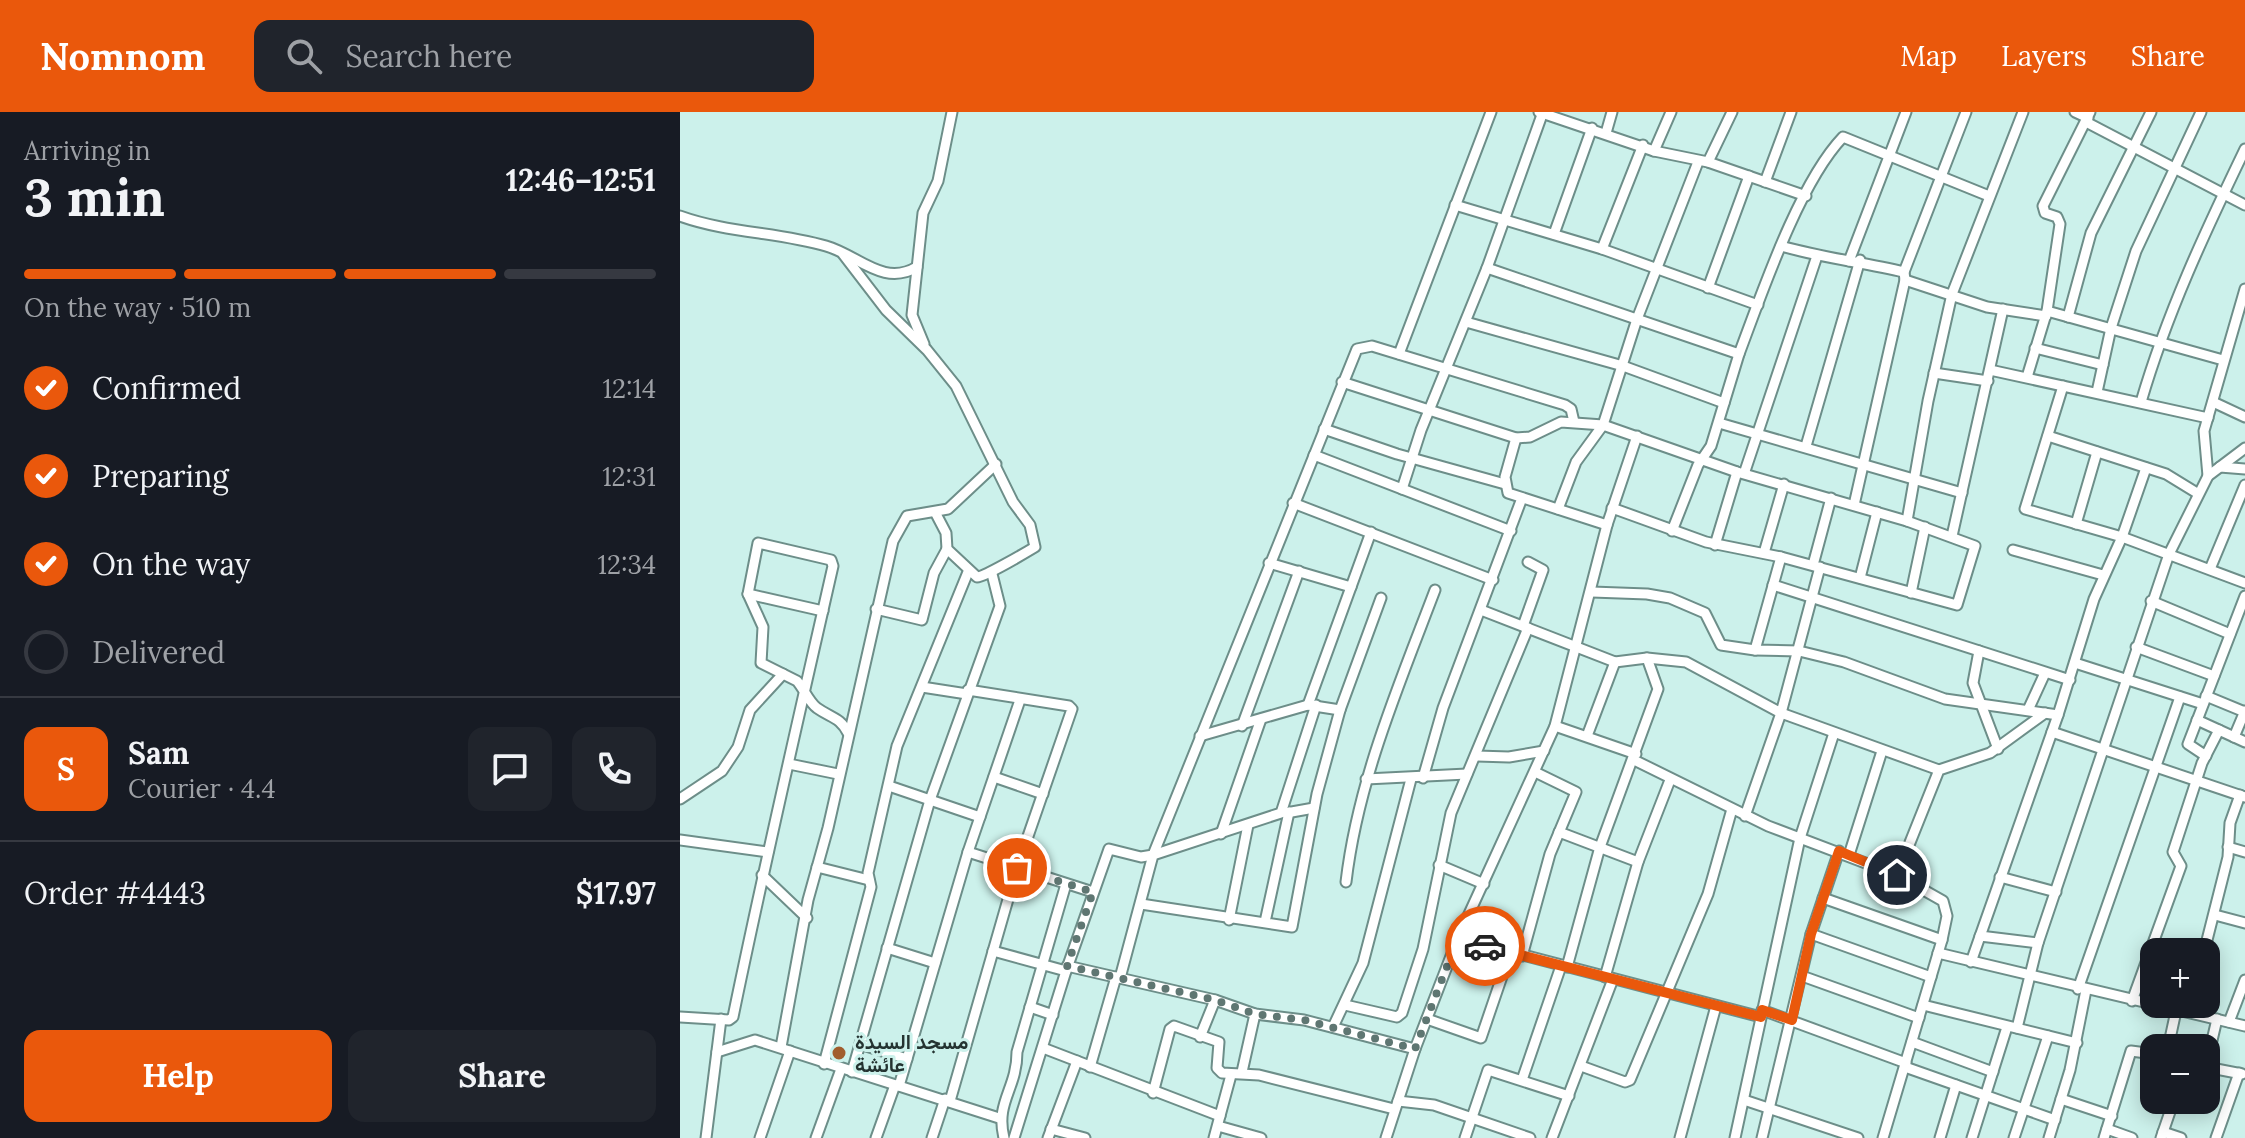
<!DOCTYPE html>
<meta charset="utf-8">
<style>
:root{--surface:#171b24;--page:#20242c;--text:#f1f3f6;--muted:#9ea1a6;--line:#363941;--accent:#ea580c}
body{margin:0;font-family:Lora,Vazirmatn,serif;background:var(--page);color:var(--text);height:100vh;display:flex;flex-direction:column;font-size:30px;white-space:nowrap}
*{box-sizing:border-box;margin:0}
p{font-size:26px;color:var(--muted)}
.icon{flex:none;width:44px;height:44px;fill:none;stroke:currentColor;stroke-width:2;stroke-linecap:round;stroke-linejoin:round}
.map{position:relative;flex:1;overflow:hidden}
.drawer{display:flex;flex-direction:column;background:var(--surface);width:680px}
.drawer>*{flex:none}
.tools{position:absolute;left:1460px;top:826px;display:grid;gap:16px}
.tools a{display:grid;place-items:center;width:80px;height:80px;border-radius:16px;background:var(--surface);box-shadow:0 4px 20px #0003;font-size:40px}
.pin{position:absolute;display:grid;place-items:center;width:68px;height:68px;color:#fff;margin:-34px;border:4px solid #fff;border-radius:50%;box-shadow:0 2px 8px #0007}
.courier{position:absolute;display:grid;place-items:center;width:80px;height:80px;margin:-40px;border:6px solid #ea580c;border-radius:50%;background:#fff;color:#222;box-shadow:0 2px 10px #0007}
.headline em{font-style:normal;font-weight:700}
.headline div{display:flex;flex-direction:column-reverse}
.headline{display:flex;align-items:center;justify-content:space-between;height:136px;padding:0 24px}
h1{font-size:52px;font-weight:700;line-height:60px}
.bar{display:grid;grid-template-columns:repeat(4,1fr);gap:12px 8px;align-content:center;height:96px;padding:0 24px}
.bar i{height:10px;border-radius:6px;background:var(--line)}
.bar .current{background:var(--accent)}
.bar p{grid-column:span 4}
.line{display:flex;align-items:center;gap:20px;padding:0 24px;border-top:2px solid var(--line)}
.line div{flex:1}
.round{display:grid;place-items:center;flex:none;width:84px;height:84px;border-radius:16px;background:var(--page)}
ol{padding:0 24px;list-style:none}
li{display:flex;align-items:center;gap:24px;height:88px}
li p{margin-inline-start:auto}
li .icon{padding:8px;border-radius:50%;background:var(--accent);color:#fff;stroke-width:4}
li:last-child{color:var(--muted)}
li i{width:44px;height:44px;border:4px solid var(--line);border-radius:50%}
.action{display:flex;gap:16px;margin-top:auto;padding:16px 24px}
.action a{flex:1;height:92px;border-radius:16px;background:var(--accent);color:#fff;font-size:32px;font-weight:700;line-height:92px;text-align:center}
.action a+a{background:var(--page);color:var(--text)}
header{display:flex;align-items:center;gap:48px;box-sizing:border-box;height:112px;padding:0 40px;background:var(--accent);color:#fff}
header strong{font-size:38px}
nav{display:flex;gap:44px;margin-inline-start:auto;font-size:28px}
.search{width:560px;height:72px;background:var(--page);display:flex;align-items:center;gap:20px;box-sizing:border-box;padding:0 28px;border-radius:16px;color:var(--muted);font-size:30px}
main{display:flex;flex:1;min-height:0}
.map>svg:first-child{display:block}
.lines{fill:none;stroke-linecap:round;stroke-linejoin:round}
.street-casing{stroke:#6d8e89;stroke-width:13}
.street{stroke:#fff;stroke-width:9}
.done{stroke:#5f7672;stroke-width:8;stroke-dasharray:0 14.4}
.route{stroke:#ea580c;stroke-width:10}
.poi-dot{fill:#a15d2d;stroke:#ccf1eb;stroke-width:3}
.labels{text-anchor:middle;stroke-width:6;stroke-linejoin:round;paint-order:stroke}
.poi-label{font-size:20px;font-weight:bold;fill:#243331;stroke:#ccf1eb;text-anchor:start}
</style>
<header>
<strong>Nomnom</strong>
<div class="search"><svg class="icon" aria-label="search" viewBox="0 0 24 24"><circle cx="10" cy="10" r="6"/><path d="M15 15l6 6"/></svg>Search here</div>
<nav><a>Map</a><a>Layers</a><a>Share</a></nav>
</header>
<main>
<section class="drawer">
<div class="headline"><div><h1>3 min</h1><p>Arriving in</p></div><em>12:46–12:51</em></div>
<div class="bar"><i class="current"></i><i class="current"></i><i class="current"></i><i></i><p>On the way · 510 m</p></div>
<ol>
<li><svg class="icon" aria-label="check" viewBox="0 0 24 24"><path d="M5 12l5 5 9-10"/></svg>Confirmed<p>12:14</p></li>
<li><svg class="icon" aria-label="check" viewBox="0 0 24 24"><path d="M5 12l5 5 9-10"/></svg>Preparing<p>12:31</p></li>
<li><svg class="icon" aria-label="check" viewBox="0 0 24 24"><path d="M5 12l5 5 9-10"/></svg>On the way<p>12:34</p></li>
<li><i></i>Delivered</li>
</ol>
<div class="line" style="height:144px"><b class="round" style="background:var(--accent);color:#fff">S</b><div><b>Sam</b><p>Courier · 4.4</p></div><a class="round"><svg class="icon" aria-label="chat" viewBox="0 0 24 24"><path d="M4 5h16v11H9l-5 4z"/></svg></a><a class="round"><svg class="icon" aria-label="phone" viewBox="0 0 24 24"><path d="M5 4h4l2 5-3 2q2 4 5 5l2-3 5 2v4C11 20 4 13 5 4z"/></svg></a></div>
<div class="line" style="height:104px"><div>Order #4443</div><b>$17.97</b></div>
<div class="action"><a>Help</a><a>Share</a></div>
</section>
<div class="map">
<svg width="1565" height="1026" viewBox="0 0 1565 1026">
<rect width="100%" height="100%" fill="#ccf1eb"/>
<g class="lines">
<g class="street-casing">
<g id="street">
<path d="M859,0L974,39L1028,50L1126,84"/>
<path d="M1395,0L1408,6"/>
<path d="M1406,10L1565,93"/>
<path d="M926,21L932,0"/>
<path d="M974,39L991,0"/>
<path d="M1028,50L1052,0"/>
<path d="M1085,70L1111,0"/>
<path d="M775,93L922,137L1078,193"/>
<path d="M0,104C47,121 98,120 146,134C178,143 203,175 237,155"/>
<path d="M874,122L912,16"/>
<path d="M1101,134C1143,146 1182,150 1224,160"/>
<path d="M922,137L963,33"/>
<path d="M163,142L206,198L247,238L276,274L333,390L350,413L355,435C345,441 304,465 297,465L267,437L266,421L255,400"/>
<path d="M1169,149L1226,0"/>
<path d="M807,156L1059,242C1082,181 1119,71 1163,25L1309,84"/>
<path d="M1225,168L1307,195L1366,204"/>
<path d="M1028,176L1069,64"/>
<path d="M1367,199L1543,248"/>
<path d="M1388,205L1411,121L1471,0"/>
<path d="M786,210L943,254L1044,291"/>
<path d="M244,232L232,203L243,101L258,69L272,0"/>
<path d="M1355,236L1423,253"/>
<path d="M719,242L811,0"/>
<path d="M1310,258L1528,306"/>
<path d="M1254,261L1308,269"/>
<path d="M1347,265L1367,199L1380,112L1377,105L1365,101L1363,94L1410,0"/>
<path d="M662,270L836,326L850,325L881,310L923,313L1057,360L1227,409L1295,434L1277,493L1101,445L1026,430L932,396"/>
<path d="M1383,274L1345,397L1442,425L1565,471"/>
<path d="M1417,280L1431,216L1456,139L1521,0"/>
<path d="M1461,290C1487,201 1525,120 1565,37"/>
<path d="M1533,290L1565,305"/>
<path d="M1039,311L1282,381"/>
<path d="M644,317L717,342L825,372"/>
<path d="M1368,324L1486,362L1517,381"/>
<path d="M836,326L825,365L828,381L927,413"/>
<path d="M1126,334L1180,148"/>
<path d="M634,343L831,419"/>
<path d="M1540,355L1565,357"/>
<path d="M1065,359L1137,144"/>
<path d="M1528,364L1524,319L1565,177"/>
<path d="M722,377L741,318L807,156L863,0"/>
<path d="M613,391L813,468"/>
<path d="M1174,393L1225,168L1224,160L1286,0"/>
<path d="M878,397L896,350L923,313L957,207L1018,50"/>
<path d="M1227,409L1248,289L1272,182L1343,0"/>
<path d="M1396,412L1417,340"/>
<path d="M992,419L1018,353L1031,334L1059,242"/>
<path d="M1272,424L1323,197"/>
<path d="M1035,433L1057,360"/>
<path d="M1333,438L1423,463"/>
<path d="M1084,441L1104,372"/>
<path d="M589,451L671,475"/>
<path d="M1133,453L1151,386"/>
<path d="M1530,457L1565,373"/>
<path d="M1180,466L1197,400"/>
<path d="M1093,473L1390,568"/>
<path d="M912,480L967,482L990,486L1025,501L1041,533L1075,538L1119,539L1164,550L1265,587L1378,603"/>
<path d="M1231,481L1245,415"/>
<path d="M68,482L143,499"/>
<path d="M1471,489L1550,522"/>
<path d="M196,497L242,508L254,461L267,437"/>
<path d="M801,498L935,550L967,546L1006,550L1101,601L1259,658"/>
<path d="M843,514L863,458L848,450"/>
<path d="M1456,535L1534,564"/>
<path d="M1075,538L1101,445"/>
<path d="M1299,539L1293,571L1318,637"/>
<path d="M1395,551L1523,592"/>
<path d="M242,575L287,582"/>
<path d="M1526,584L1565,600"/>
<path d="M628,593L691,420"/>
<path d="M1348,598L1365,561"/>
<path d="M1517,608L1565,630"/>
<path d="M562,614L619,459"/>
<path d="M875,614L956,642"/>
<path d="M1372,620L1565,685"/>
<path d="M520,624L628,593L660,598"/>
<path d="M907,624L935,550"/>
<path d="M1554,625L1565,599"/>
<path d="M797,644L829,645L864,639"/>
<path d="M1526,644L1508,632L1565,484"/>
<path d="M954,648L1088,714L1217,763L1263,789L1267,804L1262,828L1203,1026"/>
<path d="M109,652L158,662"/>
<path d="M314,665L363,682"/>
<path d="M743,666L763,596L842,386"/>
<path d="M686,667L787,662"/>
<path d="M209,674L300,705"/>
<path d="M0,687L42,659L58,635L70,598L103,562"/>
<path d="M606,701L634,696"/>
<path d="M1065,704L1101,601L1140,455"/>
<path d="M879,720L958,750"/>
<path d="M541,722L581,607"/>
<path d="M0,728L88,740"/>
<path d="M1548,735L1565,740"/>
<path d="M288,740L413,780"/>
<path d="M1169,743L1202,639"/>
<path d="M759,753L804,772"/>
<path d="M137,755L189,768"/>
<path d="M82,763L127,806"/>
<path d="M1217,763L1259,658L1310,641L1365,601"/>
<path d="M1320,765L1376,780"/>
<path d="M666,770C678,668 719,573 755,478"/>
<path d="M1143,786L1262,828"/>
<path d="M461,792L612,815L637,682L660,598L701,486"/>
<path d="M1535,803L1565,811"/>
<path d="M549,808L568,713"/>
<path d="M585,810L609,700"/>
<path d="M1131,822L1251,865"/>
<path d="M1300,824L1358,831"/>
<path d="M778,826L1081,905"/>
<path d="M207,836L255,851"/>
<path d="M313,839L386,859"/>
<path d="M1524,840L1548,745L1550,711L1560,683"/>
<path d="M1258,841L1565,914"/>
<path d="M842,844L870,742L896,680L855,660"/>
<path d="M1291,850L1378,603L1414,487L1442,425L1466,356"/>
<path d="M387,854L535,888L575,902L624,908L735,937"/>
<path d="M887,855L920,735L978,577L967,546"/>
<path d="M1122,864L1239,906"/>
<path d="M925,865L958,750L990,668"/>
<path d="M440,866L473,743L601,701L636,593"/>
<path d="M1398,877L1500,585"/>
<path d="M1452,889L1501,754L1493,740L1522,651L1539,618"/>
<path d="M665,893L717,905L722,901L743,837L771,701L848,516"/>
<path d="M1243,893L1397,931"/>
<path d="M350,895L373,903"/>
<path d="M1082,898L1226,951"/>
<path d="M0,905L49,908L53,905C84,754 119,604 153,454L151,448L78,431L68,482L83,515L81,551L117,569C124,577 129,590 137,596C151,606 160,605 168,621"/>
<path d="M747,907L801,926L830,841"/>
<path d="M1549,910L1565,868"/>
<path d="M653,915L683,851L731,667"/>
<path d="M1337,916L1358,831L1489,442L1528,364L1565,336"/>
<path d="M520,925L535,888"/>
<path d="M1232,930L1313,960"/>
<path d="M180,932L227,947"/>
<path d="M101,935L128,788L148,716L213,429L227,404L268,397L316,352"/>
<path d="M363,936L540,1004"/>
<path d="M1488,936L1496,899"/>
<path d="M37,940L75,928L319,1006"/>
<path d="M144,952L191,775L188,761L217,634L288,460"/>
<path d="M901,954L945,970L950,968L1028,782L1052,697"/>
<path d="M1526,954L1537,907"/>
<path d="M410,955L436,865"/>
<path d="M1225,955L1375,1008"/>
<path d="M1526,955L1562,962"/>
<path d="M172,960L250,688L320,494L312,462"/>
<path d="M562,960L575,902"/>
<path d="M842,968L881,854"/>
<path d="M219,974L288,740L340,588"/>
<path d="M473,981L490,917L494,914L539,930L537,956L542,961L579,963L714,997"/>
<path d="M1381,987L1432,1004"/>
<path d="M1064,988L1178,1026"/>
<path d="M270,989L337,756L392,597L389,594L288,578"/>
<path d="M718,989L754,993L850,1026"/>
<path d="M538,1014L581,1026"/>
<path d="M371,1017L405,1026"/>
<path d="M1427,1017L1452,1026"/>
<path d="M1483,1020L1501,1026"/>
<path d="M26,1026L41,907"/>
<path d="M80,1026L110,939"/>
<path d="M136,1026L161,957"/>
<path d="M196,1026L215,973"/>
<path d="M252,1026L265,987"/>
<path d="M324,1026C315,990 337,977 337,940L386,772"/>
<path d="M334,1026L386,859L429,737L461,745L473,743L677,237L692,234L885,293L891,297L894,310"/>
<path d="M368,1026L397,949"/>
<path d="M534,1026L551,963"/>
<path d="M706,1026L735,937L778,826L875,614L927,413L957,324"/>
<path d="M785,1026L808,958L889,984"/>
<path d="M872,1026L933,867"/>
<path d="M1000,1026L1036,894"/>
<path d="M1055,1026L1120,726L1154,621"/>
<path d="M1082,1026L1131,822L1159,739"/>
<path d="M1260,1026L1276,973"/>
<path d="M1292,1026L1327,915"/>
<path d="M1334,1026L1368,924"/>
<path d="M1369,1026L1390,958L1406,878"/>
<path d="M1424,1026L1451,939L1474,942"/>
<path d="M1481,1026L1494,988"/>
<path d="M1536,1026L1559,961"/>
</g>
</g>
<use href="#street" class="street"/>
</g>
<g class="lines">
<path class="done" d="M337,756L413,780L387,854L535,888L575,902L624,908L735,937L778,826L805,834"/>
<path class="route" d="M805,834L1081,905L1082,898L1112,908L1131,822L1159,739L1217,763"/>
</g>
<circle class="poi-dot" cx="159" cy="941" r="8"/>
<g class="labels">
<g class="poi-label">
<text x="175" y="937">مسجد السيدة<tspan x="175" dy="23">عائشة</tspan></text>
</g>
</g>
</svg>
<div class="tools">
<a>+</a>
<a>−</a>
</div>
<div class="pin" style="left:337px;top:756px;background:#ea580c"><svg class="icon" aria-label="bag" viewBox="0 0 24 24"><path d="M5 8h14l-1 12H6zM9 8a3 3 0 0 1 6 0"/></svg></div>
<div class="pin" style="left:1217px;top:763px;background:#1f2937"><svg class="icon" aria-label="home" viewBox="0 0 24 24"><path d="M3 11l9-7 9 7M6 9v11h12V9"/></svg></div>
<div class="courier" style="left:805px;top:834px"><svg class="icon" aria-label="car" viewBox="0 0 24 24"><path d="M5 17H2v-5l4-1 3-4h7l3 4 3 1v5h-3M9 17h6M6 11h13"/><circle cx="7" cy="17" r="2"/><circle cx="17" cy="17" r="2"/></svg></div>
</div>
</main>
